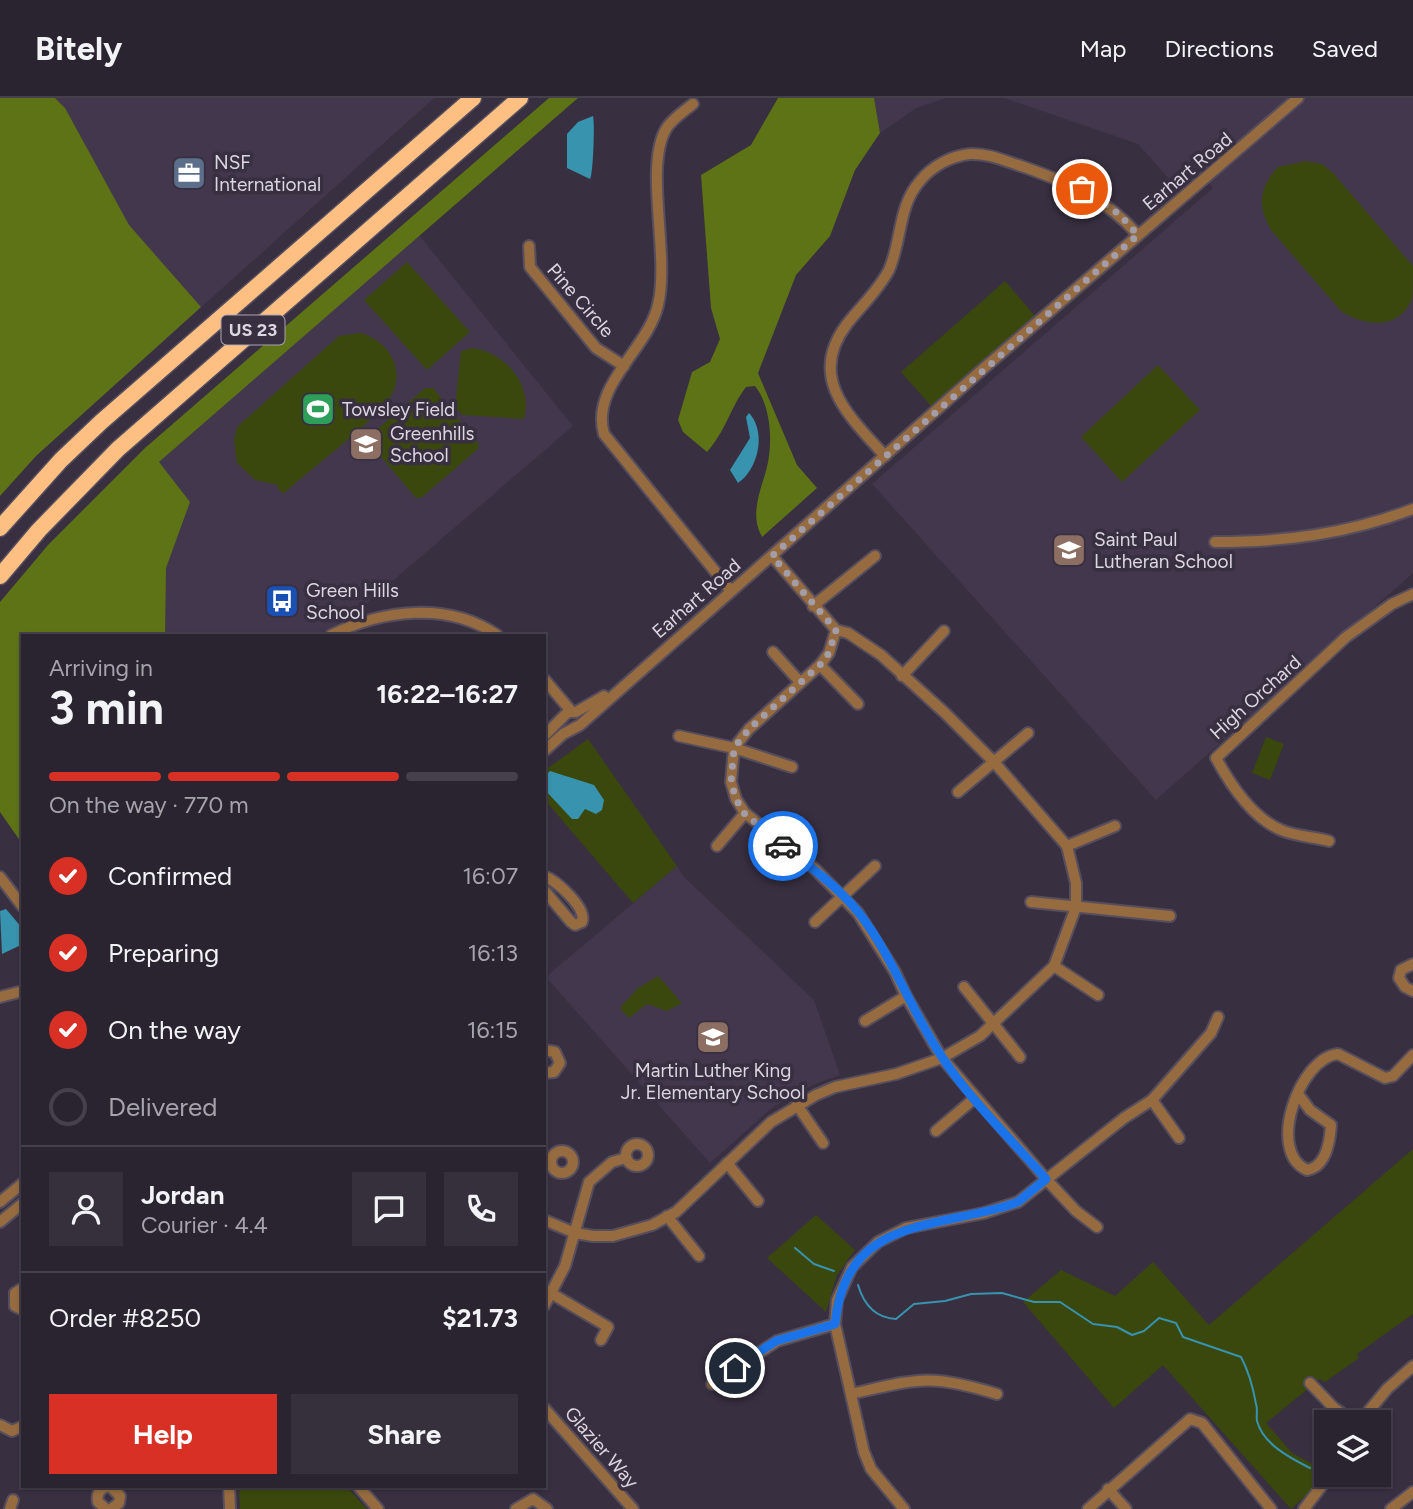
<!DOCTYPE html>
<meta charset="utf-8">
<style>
:root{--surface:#2a2330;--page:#362f3c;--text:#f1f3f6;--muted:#a5a4ab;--line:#46404c;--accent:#d93025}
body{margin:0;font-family:Figtree,sans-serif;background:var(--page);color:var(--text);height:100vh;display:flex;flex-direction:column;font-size:26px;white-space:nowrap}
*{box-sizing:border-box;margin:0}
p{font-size:23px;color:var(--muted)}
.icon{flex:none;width:38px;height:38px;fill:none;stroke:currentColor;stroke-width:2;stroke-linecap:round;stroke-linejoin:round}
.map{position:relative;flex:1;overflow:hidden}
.side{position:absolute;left:21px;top:536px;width:525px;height:854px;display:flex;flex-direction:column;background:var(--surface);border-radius:0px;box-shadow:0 2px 5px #0004,0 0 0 2px var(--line)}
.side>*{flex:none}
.controls{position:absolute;left:1314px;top:1312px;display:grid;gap:14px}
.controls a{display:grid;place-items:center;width:77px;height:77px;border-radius:0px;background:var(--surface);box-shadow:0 2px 5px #0004,0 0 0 2px var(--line);font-size:35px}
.pin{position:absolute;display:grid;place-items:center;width:60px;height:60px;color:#fff;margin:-30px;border:4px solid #fff;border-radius:50%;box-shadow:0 2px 7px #0007}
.courier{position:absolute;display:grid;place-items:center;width:70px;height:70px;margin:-35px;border:5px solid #1a73e8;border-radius:50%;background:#fff;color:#222;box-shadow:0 2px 9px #0007}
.headline em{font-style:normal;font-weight:700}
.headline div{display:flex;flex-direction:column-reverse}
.headline{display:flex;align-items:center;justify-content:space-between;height:119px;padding:0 28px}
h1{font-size:46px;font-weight:700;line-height:52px}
.bar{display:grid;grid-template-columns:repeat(4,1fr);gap:10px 7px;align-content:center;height:84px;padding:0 28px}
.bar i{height:9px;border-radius:5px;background:var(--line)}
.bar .on{background:var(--accent)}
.bar p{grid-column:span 4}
.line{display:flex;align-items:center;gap:18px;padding:0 28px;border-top:2px solid var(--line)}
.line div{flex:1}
.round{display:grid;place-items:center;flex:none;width:74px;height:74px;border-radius:0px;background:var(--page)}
ol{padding:0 28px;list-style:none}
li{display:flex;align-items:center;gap:21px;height:77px}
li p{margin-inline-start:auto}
li .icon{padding:7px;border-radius:50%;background:var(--accent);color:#fff;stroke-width:4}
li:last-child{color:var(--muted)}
li i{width:38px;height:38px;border:4px solid var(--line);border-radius:50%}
.primary-button{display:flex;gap:14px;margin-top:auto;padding:14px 28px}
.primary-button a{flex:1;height:80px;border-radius:0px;background:var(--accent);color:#fff;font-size:28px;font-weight:700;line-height:80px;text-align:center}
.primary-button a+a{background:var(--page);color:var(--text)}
header{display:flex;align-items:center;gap:42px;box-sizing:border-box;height:98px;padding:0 35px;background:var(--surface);border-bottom:2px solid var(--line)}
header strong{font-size:33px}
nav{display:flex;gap:38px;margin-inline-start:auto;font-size:24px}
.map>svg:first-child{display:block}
.built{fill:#43374d}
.green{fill:#3a480e}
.forest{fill:#5d7315}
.water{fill:#3793ae}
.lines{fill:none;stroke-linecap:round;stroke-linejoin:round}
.stream{stroke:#3793ae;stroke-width:2}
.minor-casing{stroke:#564d5d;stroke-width:14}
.highway-casing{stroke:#564d5d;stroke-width:19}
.minor{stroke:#956b3f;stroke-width:10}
.highway{stroke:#fec082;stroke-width:16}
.done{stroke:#a39ca9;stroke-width:7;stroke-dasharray:0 12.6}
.route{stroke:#1a73e8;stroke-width:9}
.labels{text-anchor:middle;stroke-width:7;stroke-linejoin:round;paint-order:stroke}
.shield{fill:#382f40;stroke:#aba4b1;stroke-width:2}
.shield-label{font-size:18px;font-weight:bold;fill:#dcd6e1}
.poi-label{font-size:19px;fill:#dcd6e1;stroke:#382f40;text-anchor:start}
.street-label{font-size:19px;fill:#dcd6e1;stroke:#382f40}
</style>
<header>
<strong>Bitely</strong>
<nav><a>Map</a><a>Directions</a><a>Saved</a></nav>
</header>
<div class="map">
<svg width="1413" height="1411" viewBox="0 0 1413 1411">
<rect width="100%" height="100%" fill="#382f40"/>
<g class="built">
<path d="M0,0H434L36,358L0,398Z"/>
<path d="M874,0H946L916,10L880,35Z"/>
<path d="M1004,0H1413V475L1156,702L872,386L1213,90L1200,74L1179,92L1138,46Z"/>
<path d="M419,137L573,328L353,517L317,537H65L159,364Z"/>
<path d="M677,768L683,778L814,902L840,977L815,986L773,1009L710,1065L546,879Z"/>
</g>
<g class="green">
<path d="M1306,63L1322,66L1333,75L1413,168C1413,178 1413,192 1412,201C1399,233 1363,228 1341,213L1271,132C1257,107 1259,90 1278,69Z"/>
<path d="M407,164L470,234L427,272L364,202Z"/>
<path d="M1005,183L1035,218L932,309L901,274Z"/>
<path d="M361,235C393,245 409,279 385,306C359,336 313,369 283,396L277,389L278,387L255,382L237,365L234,342L237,329L339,238Z"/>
<path d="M473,250C506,255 533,287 524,321L462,317L455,309L461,253Z"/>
<path d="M1158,267L1200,312L1122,384L1081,339Z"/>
<path d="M425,290H433L478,345L479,350L421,400H416L368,344V339Z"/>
<path d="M1266,639L1284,646L1270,682L1252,675Z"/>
<path d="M588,641L677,768L633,805L544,701V673Z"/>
<path d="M658,878L682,905L667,913L647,906L629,920L620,910L637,891Z"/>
<path d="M1413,1051V1216L1357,1256L1359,1260L1325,1284L1320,1281L1266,1325L1292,1355L1325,1373L1312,1392L1291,1411L1163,1267L1114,1310L1023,1204L1061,1172L1115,1198L1153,1164L1209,1227Z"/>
<path d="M816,1117L855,1152L837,1177L826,1214L767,1160Z"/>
<path d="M239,1388H346L367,1411H240Z"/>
</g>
<g class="forest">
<path d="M0,0H55L65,10L129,127L201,209L36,358L0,398Z"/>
<path d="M549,0H578L159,364L190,404L166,470L165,537H23V747L0,714V504L48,447L145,350Z"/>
<path d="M778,0H874L880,35L855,72L830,138L796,177L758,275L797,367L817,390L762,439C749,416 761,392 767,369C773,344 771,308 755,288L746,289C730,310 727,331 707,354L683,334L678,322L692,274L710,264L720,241L711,210L701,77L751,47Z"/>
</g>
<g class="water">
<path d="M593,18C595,25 593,77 590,81L567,70V36L578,24Z"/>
<path d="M749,315C767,334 758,372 738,385L730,372L750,340L746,319Z"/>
<path d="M550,673L594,687L604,702L602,712L596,716L585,711L578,721H572L544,691V679Z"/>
<path d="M6,811L23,831V846L2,856L0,813Z"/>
</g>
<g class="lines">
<g class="stream">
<path d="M795,1150L814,1166L834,1173"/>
<path d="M858,1187C864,1207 875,1220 896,1221L914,1206L945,1203L971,1196L1002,1195L1034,1204H1060L1093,1226L1117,1229L1132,1237L1144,1233L1159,1220L1176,1225L1183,1239L1241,1259C1249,1274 1253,1289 1256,1306C1258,1311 1256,1317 1257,1323C1263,1346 1290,1360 1310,1370"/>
</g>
<g class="minor-casing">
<g id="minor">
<path d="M693,6C684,13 671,22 666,31C644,69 670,158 658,207C648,251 590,288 604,336L731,493"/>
<path d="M529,148L530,169L596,250L624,268"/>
<path d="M885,358C850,319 806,280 847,226C861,208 878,193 889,172C902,142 898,108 920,83C932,68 951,58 970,56C988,55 1005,63 1021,68C1067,84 1106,100 1138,137"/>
<path d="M1215,444C1285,444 1347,436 1413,411"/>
<path d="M813,508L875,458"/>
<path d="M836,532L829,555L820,567L749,631L734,650L731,684L736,701L745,715L814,770L858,815L895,874L906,898L942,960L1046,1081L1076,1113L1097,1129"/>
<path d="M331,537C382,512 447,503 497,537"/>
<path d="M773,554L799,583"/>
<path d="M820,567L858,606"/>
<path d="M902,578L944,533"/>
<path d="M544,581L571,613"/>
<path d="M544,638L568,614H576L604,598"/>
<path d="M679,638L734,650L792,669"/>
<path d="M544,653L563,636L580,627L984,270L1298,0"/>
<path d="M958,694L1028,635"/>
<path d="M1329,743C1314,739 1295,738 1281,732C1253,720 1230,686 1216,660L1346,539L1392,506L1413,496"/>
<path d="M717,748L745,715"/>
<path d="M1067,748L1115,728"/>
<path d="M544,778C557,783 587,810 582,824L575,827L571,824L544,792"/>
<path d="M0,779L23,809"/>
<path d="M1031,804L1170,818"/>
<path d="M815,824L875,768"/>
<path d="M1413,866L1401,872L1399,880L1405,889L1413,893"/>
<path d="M1054,868L1098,897"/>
<path d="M964,889L1020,959"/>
<path d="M0,899L23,893"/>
<path d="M865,923L906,898"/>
<path d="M544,952L555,954L560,965L554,974L544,975"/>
<path d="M1298,996L1310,1012L1331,1027C1330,1043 1326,1069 1307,1072C1266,1054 1299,960 1338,956L1385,980L1393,978L1413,957"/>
<path d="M1152,1002L1179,1040"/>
<path d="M797,1007L823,1045"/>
<path d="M936,1033L975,1000"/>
<circle cx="637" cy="1057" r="11"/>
<circle cx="562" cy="1064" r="11"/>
<path d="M727,1065L758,1103"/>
<path d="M0,1104L23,1085"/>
<path d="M667,1118L699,1158"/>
<path d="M544,1122L575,1135L593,1138H613L652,1127L676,1114L771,1024L816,997L835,989L896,976L942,960L980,938L1054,868L1076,809V785L1067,748L994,664L945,615L881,557L848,535L836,532L772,458"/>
<path d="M0,1124L23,1105"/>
<path d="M23,1190L15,1195V1208L23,1212"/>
<path d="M544,1191L608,1229L601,1242"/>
<path d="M544,1208L565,1168L589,1084L612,1064L626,1060"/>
<path d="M1310,1285L1334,1310L1355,1325"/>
<path d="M712,1286L777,1243L835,1226"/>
<path d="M851,1296C917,1281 930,1275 997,1296"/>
<path d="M544,1310L633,1411"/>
<path d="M1359,1325L1387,1291L1413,1268"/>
<path d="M0,1327L12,1333L23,1328"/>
<path d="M229,1388L230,1411"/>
<path d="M358,1388L378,1411"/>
<path d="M1108,1391L1126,1411"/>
<path d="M10,1411L13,1402"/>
<path d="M106,1411L98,1404C96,1395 101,1389 110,1388L120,1398L119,1405L111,1411"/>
<path d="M516,1411L533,1401L547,1411"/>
<path d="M904,1411L871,1371L864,1354L835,1226L837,1202L852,1169L878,1144L906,1130L984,1115L1018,1104L1124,1020L1152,1002L1211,935L1218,919"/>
<path d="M1088,1411L1190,1321L1202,1325L1271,1411"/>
<path d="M1304,1411L1330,1377"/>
<path d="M1391,1411L1413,1394"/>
</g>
</g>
<g class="highway-casing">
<g id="highway">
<path d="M0,430L61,362L101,324L473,0"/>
<path d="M0,478L39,432L118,351L520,0"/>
</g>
</g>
<use href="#minor" class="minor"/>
<use href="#highway" class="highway"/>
</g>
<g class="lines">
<path class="done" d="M783,748L744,715L736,701L731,684L734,650L749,631L820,567L829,555L836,532L772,458L1138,137L1119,116L1082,91"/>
<path class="route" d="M735,1270L776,1243L835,1226C845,1123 925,1131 1003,1109L1018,1104L1046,1081C1011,1041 971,1003 942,959C911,913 893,859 859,815C838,789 810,768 783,748"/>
</g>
<defs>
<g id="office-square" transform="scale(1.75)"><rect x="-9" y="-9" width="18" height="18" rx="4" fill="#5c6f8a" stroke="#382f40"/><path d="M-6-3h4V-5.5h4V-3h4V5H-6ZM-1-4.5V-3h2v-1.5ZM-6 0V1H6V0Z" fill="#fff"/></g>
<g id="stadium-square" transform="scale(1.75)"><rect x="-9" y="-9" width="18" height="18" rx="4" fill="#2e9e5b" stroke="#382f40"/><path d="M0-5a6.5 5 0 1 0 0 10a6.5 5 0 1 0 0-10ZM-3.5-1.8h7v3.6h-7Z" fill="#fff"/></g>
<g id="school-square" transform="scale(1.75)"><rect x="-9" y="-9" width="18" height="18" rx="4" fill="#8d6e63" stroke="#382f40"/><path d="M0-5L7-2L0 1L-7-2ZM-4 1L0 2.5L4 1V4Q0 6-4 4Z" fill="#fff"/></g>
<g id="bus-square" transform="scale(1.75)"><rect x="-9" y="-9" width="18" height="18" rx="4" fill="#1a4fb4" stroke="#382f40"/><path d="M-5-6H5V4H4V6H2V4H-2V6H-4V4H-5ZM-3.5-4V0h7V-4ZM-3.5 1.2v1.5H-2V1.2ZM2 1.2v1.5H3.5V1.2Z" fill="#fff"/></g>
</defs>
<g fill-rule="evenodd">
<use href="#office-square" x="189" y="75"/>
<use href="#stadium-square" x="318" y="311"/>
<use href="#school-square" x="366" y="346"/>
<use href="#school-square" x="1069" y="452"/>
<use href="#bus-square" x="282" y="503"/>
<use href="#school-square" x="713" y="939"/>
</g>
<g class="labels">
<rect class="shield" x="221.5" y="217.5" width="63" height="29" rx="5"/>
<g class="shield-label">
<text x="253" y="238">US 23</text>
</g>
<g class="poi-label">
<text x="214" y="71">NSF<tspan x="214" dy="22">International</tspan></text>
<text x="342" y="318">Towsley Field</text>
<text x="390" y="342">Greenhills<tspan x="390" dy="22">School</tspan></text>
<text x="1094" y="448">Saint Paul<tspan x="1094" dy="22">Lutheran School</tspan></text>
<text x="306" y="499">Green Hills<tspan x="306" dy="22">School</tspan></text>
<text x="713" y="979" text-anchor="middle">Martin Luther King<tspan x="713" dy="22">Jr. Elementary School</tspan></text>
</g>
<g class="street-label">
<text transform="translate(1187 73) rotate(-40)" y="7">Earhart Road</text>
<text transform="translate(581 202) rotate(49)" y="7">Pine Circle</text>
<text transform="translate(696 500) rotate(-41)" y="7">Earhart Road</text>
<text transform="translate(1255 599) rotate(-42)" y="7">High Orchard</text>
<text transform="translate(602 1349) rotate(49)" y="7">Glazier Way</text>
</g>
</g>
</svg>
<div class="controls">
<a><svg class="icon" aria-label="layers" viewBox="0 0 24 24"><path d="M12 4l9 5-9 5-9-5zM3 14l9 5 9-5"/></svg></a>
</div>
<div class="pin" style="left:1082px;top:91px;background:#ea580c"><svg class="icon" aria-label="bag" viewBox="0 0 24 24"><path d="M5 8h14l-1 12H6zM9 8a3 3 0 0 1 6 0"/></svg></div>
<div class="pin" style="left:735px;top:1270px;background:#1f2937"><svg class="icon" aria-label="home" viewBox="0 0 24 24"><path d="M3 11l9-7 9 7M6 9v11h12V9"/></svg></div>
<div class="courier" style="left:783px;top:748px"><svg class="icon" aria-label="car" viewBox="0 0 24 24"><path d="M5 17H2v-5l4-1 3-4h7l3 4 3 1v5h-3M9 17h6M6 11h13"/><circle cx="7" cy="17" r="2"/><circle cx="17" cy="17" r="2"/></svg></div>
<section class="side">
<div class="headline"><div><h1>3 min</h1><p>Arriving in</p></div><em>16:22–16:27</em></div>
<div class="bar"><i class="on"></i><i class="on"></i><i class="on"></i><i></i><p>On the way · 770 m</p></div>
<ol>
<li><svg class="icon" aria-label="check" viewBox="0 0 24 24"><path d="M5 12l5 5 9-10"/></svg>Confirmed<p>16:07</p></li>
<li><svg class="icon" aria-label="check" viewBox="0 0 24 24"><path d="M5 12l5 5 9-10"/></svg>Preparing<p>16:13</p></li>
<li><svg class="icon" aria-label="check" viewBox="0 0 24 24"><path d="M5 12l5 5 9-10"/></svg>On the way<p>16:15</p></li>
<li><i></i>Delivered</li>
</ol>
<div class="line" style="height:126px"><a class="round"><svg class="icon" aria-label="person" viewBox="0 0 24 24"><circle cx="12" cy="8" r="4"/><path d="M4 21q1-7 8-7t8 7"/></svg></a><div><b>Jordan</b><p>Courier · 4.4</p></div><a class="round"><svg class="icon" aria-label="chat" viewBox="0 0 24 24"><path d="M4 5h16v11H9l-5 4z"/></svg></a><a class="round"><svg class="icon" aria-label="phone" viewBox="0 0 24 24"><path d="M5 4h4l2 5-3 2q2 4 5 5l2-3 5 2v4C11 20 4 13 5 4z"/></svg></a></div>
<div class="line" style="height:91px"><div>Order #8250</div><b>$21.73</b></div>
<div class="primary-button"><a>Help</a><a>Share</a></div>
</section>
</div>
